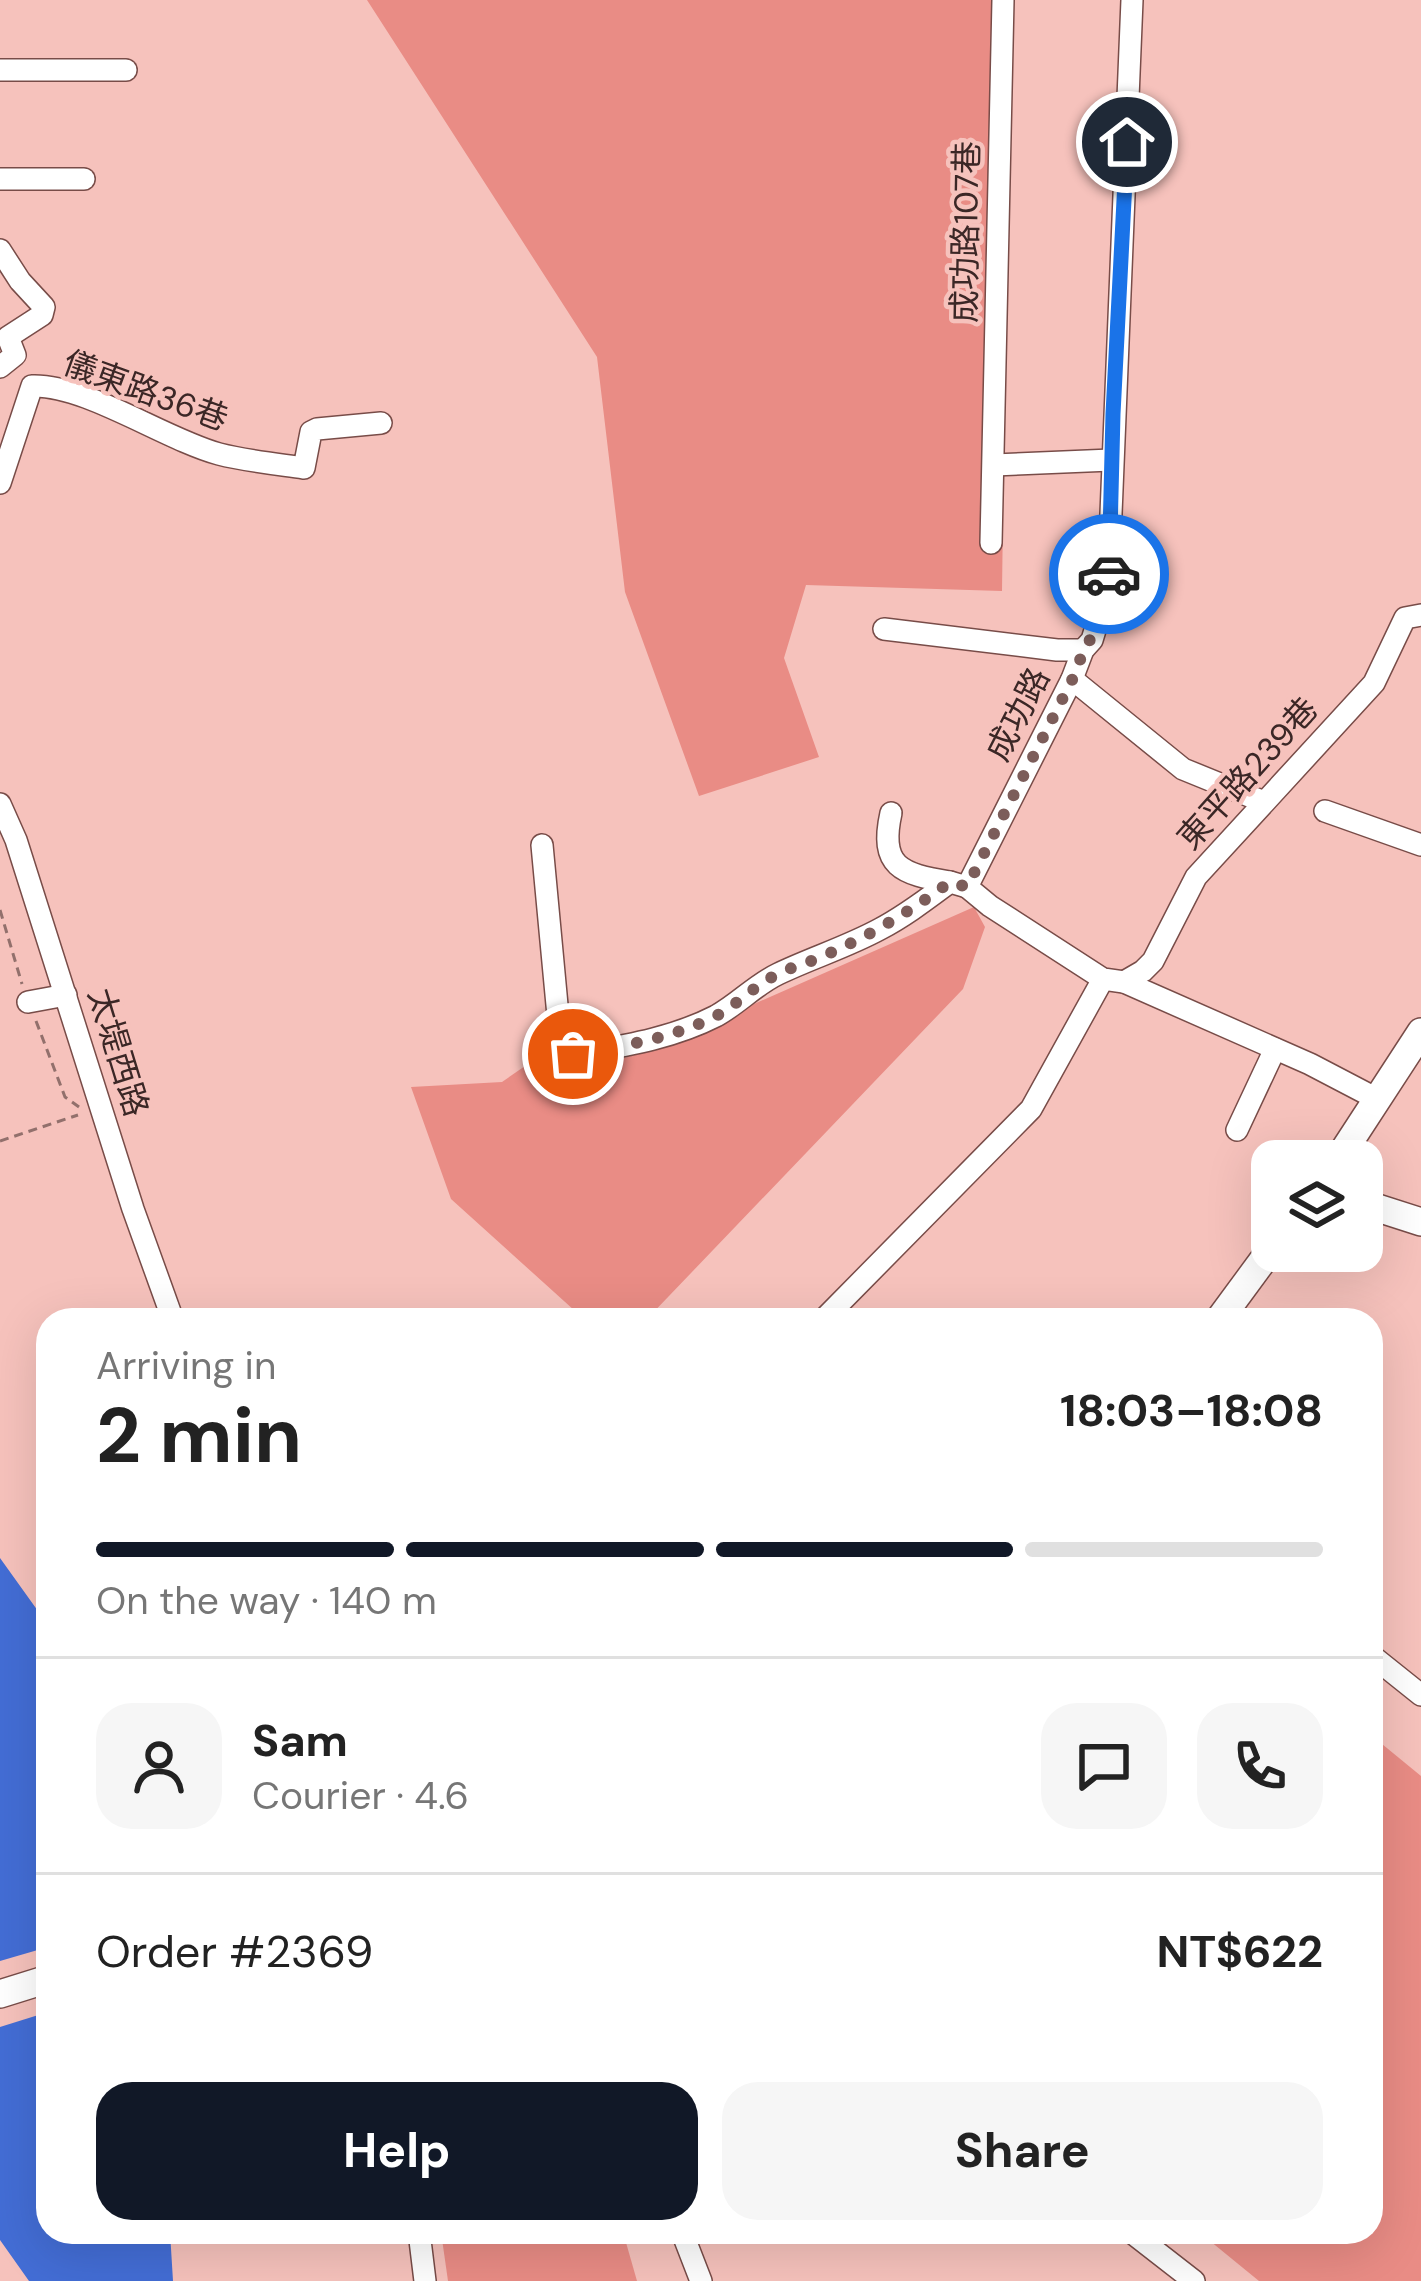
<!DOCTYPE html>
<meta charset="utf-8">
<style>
:root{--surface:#fff;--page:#f6f6f6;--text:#222;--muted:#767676;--line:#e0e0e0;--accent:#111827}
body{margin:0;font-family:"DM Sans","Noto Sans TC",sans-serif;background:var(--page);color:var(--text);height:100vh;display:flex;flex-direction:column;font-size:45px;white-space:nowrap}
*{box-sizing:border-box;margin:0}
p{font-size:39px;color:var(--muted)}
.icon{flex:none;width:66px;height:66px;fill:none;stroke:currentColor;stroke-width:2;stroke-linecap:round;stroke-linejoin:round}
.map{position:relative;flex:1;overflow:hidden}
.side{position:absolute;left:36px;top:1308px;width:1347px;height:936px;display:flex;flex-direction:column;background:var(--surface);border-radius:36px;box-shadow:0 12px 48px #0002}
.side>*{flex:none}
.tools{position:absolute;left:1251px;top:1140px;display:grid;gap:24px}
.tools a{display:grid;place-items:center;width:132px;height:132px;border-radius:24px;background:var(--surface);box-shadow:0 12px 48px #0002;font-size:60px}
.pin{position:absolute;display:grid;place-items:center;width:102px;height:102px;color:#fff;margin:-51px;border:6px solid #fff;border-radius:50%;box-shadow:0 3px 12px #0007}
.courier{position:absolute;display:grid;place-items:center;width:120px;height:120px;margin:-60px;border:9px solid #1a73e8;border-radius:50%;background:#fff;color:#222;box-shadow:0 3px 15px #0007}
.summary em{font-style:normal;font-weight:700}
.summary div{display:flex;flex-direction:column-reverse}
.summary{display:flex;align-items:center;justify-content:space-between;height:204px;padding:0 60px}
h1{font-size:78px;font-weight:700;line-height:90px}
.bar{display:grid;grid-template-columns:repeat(4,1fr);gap:18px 12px;align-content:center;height:144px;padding:0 60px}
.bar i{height:15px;border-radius:9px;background:var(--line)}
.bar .selected{background:var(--accent)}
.bar p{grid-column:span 4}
.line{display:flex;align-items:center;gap:30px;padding:0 60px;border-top:3px solid var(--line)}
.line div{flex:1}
.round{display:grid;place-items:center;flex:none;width:126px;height:126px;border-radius:36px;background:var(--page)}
.button{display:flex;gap:24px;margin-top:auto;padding:24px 60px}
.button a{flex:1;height:138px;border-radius:36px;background:var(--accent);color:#fff;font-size:48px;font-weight:700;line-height:138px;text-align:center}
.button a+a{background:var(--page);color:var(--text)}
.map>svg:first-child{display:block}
.green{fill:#e98c85}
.water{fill:#436dd5}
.pier{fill:#f6c2bc}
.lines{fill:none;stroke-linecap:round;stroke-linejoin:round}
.minor-casing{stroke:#784c48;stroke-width:24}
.major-casing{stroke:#784c48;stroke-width:30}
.path{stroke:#92706c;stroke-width:3;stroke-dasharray:9 6;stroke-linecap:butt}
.minor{stroke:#fff;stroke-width:21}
.major{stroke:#fff;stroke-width:27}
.done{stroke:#7c5d5a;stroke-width:12;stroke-dasharray:0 21.6}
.route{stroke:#1a73e8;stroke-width:15}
.labels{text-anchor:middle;stroke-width:9;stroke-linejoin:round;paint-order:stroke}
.street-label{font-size:33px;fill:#3b2726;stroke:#f6c2bc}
</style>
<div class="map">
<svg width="1421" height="2281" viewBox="0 0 1421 2281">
<rect width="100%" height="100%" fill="#f6c2bc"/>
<g class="green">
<path d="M367,0H1010L1002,591L806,585L784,658L819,757L699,796L625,592L597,357Z"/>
<path d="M974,907L985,927L963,989L646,1320H585L451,1199L411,1087L502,1082L541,1055L575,1072L645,1052Z"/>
<path d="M1371,1735L1421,1776V2281H1259L1199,2232H1371Z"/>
<path d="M441,2232H623L637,2281H448Z"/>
</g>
<path class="water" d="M0,1558L48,1625V2232H170L173,2281H29L0,2240Z"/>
<path class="pier" d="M48,1947V2012L0,2027V1961Z"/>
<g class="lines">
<g class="minor-casing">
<g id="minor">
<path d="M1132,0L1108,587L1092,640L1083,650L1072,679L967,887L990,906L1103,979L1124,982L1310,1064L1377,1099"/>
<path d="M0,70H126"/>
<path d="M0,179H84"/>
<path d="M0,250L20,281L44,307L42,315L8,337L15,355L0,367"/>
<path d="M994,465L1111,460"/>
<path d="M0,483L32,386C85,384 164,439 219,454C246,461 276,464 304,468L311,432L317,429L381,423"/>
<path d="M991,543L1003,0"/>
<path d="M884,629L1057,650H1083"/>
<path d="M1072,679L1183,769L1264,802"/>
<path d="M0,804L16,840L133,1209L173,1320"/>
<path d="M1325,811L1421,845"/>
<path d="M891,813C879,867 901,874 950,882"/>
<path d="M542,845L560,1037L565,1053L573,1055C623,1046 671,1039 716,1016C738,1004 755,985 778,974C811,958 847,947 880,929C905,916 927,899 950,882L967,887"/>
<path d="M1124,982L1143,971L1153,961L1196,877L1374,683L1405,618L1421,615"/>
<path d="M28,1002L66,995"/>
<path d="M1237,1130L1275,1049"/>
<path d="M823,1320L1031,1109L1103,979"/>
<path d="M1371,1579V1583"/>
<path d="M1371,1655L1421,1695"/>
<path d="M419,2232L425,2281"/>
<path d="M682,2232L701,2281"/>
<path d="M1131,2232L1194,2281"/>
</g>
</g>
<g class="major-casing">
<g id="major">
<path d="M1337,1161L1421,1032"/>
<path d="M1362,1203L1421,1222"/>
<path d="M1219,1320L1272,1248"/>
<path d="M0,1994L48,1979"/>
</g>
</g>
<g class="path">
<path d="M0,910L22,984"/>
<path d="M36,1021L65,1097L79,1107"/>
<path d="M0,1141L78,1115"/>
</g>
<use href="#minor" class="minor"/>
<use href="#major" class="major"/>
</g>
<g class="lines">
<path class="done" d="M573,1054C623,1046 671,1039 716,1016C738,1004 755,985 778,974C792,967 807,963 821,957C868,937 909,912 950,882L967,887L1072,680L1084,650L1095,631L1109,574"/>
<path class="route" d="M1109,574L1113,414L1127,142"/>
</g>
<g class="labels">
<g class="street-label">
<text transform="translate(965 232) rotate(-89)" y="12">成功路107巷</text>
<text transform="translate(146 390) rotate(20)" y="12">儀東路36巷</text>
<text transform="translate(1017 714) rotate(-63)" y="12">成功路</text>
<text transform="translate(1247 773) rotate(-48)" y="12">東平路239巷</text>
<text transform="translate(119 1052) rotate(73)" y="12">太堤西路</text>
</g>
</g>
</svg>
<div class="tools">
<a><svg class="icon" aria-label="layers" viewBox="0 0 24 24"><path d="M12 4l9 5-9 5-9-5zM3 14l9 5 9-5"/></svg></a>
</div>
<div class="pin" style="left:573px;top:1054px;background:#ea580c"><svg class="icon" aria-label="bag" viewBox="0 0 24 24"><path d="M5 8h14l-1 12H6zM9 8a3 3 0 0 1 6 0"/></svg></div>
<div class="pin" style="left:1127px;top:142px;background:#1f2937"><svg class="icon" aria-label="home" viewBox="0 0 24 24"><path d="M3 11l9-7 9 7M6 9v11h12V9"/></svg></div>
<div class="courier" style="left:1109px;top:574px"><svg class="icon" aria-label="car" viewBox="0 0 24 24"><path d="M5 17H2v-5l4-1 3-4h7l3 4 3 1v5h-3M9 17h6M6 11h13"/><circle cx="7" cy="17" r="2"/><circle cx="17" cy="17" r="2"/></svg></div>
<section class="side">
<div class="summary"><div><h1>2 min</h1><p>Arriving in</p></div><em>18:03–18:08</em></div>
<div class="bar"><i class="selected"></i><i class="selected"></i><i class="selected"></i><i></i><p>On the way · 140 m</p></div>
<div class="line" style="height:216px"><a class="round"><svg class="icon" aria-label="person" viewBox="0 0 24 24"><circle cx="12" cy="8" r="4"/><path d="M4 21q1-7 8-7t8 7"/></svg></a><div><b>Sam</b><p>Courier · 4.6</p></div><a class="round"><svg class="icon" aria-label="chat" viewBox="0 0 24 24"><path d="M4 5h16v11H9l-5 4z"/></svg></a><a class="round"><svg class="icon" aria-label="phone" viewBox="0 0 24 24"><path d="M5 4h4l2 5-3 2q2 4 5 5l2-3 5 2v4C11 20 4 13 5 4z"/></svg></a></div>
<div class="line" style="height:156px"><div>Order #2369</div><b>NT$622</b></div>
<div class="button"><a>Help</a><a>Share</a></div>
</section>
</div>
